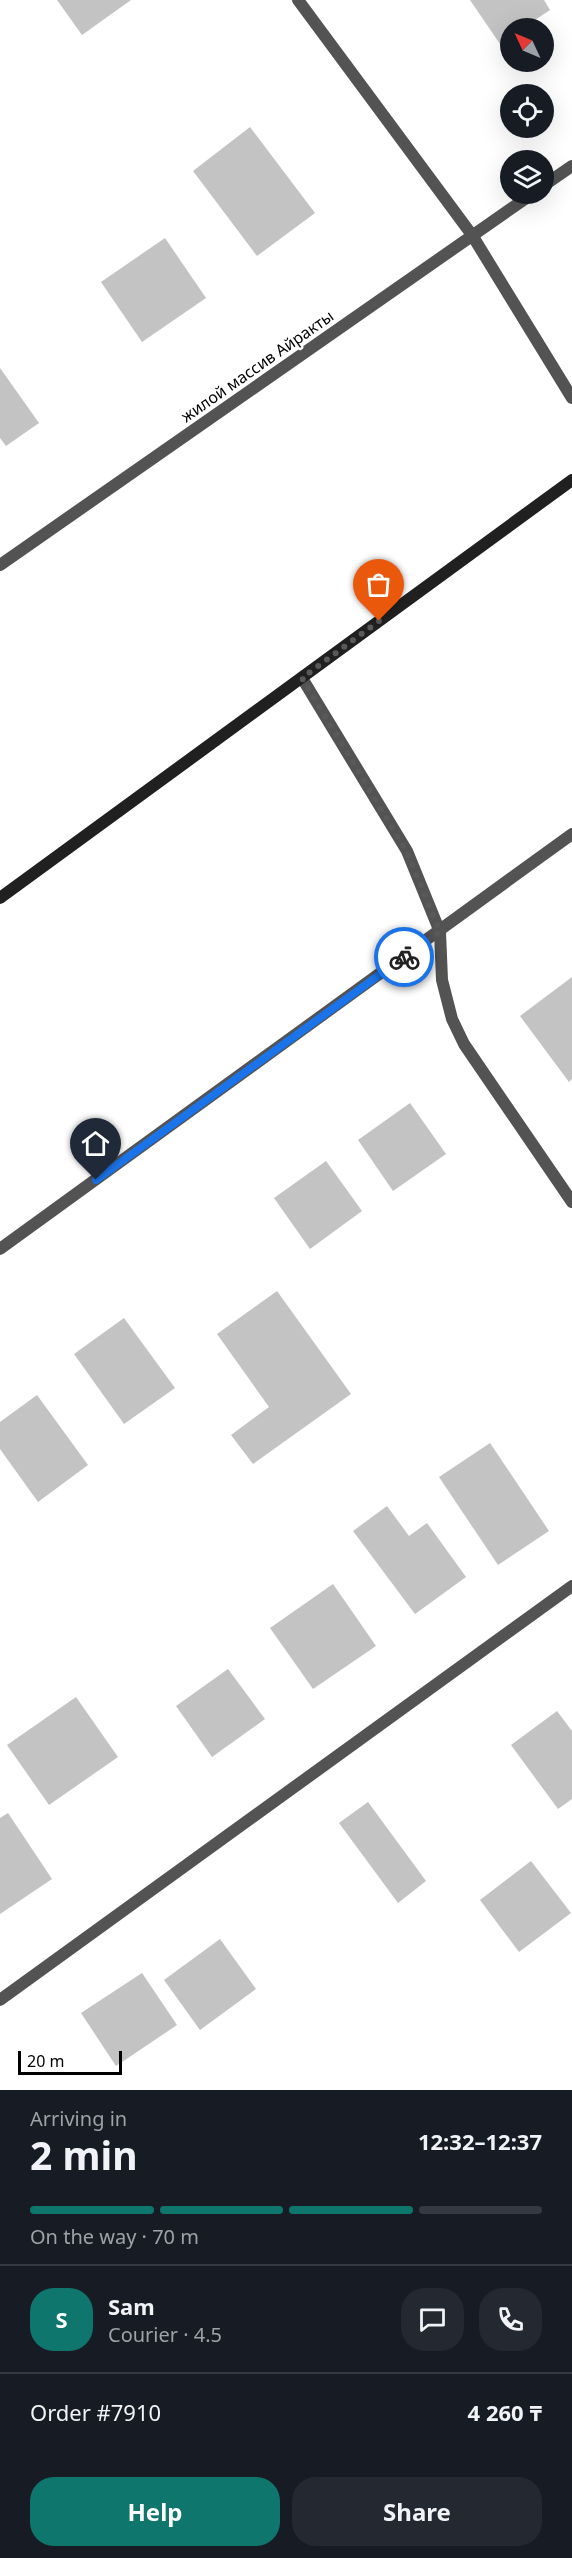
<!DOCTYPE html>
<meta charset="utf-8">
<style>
:root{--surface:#171b24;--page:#242831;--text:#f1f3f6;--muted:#9ea1a6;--line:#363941;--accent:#0f766e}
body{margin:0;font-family:"Noto Sans",sans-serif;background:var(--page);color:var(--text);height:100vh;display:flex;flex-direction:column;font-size:22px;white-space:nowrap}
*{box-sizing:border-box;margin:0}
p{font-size:20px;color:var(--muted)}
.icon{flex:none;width:33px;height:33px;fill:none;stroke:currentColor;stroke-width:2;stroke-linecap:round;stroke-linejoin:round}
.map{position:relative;height:2090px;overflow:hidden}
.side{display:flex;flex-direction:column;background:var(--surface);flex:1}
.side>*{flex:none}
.needle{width:39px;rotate:314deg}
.fabs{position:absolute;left:500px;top:18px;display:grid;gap:12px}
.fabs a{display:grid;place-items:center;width:54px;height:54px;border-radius:50%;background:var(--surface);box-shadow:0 6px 24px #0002;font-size:30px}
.scale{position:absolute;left:18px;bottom:15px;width:104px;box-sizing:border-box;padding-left:6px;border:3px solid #000;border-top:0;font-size:16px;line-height:21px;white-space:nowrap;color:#000;-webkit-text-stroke:4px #fff;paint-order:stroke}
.pin{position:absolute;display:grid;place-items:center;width:51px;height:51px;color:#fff;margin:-62px -26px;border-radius:50% 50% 50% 0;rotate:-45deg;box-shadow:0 0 6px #0007}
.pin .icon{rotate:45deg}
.courier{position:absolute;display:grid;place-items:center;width:60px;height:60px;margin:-30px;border:4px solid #1a73e8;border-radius:50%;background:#fff;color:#222;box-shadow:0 2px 8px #0007}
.headline em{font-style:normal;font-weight:700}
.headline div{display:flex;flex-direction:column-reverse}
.headline{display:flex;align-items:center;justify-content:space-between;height:102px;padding:0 30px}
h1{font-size:39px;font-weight:700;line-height:45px}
.bar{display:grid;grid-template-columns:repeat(4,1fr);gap:9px 6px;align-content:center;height:72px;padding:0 30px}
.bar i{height:8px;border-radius:4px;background:var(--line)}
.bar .on{background:var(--accent)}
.bar p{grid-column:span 4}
.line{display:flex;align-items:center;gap:15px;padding:0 30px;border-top:2px solid var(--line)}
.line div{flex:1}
.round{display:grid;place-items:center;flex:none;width:63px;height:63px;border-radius:24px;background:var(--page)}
.button{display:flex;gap:12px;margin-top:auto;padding:12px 30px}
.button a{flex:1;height:69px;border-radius:24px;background:var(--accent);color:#fff;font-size:24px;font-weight:700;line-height:69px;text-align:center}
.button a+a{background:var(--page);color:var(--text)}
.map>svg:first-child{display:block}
.building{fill:#c3c3c3}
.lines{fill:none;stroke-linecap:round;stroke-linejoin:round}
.minor{stroke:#535353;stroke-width:12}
.secondary{stroke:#202020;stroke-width:12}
.done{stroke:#595959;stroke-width:6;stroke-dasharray:0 10.8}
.route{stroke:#1a73e8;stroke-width:8}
.labels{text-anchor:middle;stroke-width:4.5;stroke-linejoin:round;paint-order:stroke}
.street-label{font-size:16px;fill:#000;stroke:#fff}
</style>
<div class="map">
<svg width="572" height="2090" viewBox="0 0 572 2090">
<rect width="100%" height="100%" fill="#fff"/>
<g class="building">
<path d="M57,0H131L82,35Z"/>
<path d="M470,0H544L550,10L523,28H510V37L500,44Z"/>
<path d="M250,127L315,213L257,256L193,171Z"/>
<path d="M165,238L206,298L142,342L101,282Z"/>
<path d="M0,368L39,423L6,446L0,438Z"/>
<path d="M572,977V1079L569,1082L520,1016Z"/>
<path d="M410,1103L446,1154L393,1191L358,1140Z"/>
<path d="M326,1161L362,1211L310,1249L274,1198Z"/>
<path d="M277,1291L351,1394L253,1464L231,1435L269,1407L217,1334Z"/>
<path d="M124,1318L175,1388L124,1424L74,1354Z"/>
<path d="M37,1395L88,1465L38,1502L0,1449V1422Z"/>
<path d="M490,1443L549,1531L498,1565L439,1477Z"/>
<path d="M387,1506L409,1536L427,1523L466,1577L415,1614L353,1531Z"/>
<path d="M333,1584L376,1646L313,1689L270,1628Z"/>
<path d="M228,1669L265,1719L212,1757L176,1706Z"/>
<path d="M76,1697L118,1757L49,1805L7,1745Z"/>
<path d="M557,1711L572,1731V1799L558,1809L511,1745Z"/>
<path d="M368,1802L426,1881L398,1903L339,1823Z"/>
<path d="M8,1813L52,1879L0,1914V1818Z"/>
<path d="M531,1861L571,1913L519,1952L480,1900Z"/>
<path d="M220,1939L256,1989L200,2030L164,1980Z"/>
<path d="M142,1973L177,2025L116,2066L81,2013Z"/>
</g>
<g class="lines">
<g class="minor">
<path d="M298,0L472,235L572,398"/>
<path d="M543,186L572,166"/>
<path d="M0,565L532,194"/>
<path d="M302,678L407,851L440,932L442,980L452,1019L464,1044L572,1202"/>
<path d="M0,1249L572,834"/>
<path d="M0,2000L572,1586"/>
</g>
<path class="secondary" d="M0,898L572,480"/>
</g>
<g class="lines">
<path class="done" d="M379,621L302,678L407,852L440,932L404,957"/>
<path class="route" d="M96,1180L404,957"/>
</g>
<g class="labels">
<g class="street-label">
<text transform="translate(257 366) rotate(-35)" y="6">жилой массив Айракты</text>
</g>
</g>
</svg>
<div class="fabs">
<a><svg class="needle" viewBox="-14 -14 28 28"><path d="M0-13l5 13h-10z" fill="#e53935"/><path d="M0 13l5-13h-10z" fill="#9ea1a6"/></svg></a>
<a><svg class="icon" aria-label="locate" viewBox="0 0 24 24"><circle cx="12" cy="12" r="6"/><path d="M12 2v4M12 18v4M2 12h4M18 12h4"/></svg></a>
<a><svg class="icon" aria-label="layers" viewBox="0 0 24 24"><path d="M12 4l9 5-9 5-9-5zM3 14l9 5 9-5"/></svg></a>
</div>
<div class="scale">20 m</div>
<div class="pin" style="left:379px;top:621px;background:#ea580c"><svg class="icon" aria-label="bag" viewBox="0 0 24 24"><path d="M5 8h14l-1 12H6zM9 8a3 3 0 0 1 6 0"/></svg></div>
<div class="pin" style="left:96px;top:1180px;background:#1f2937"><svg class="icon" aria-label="home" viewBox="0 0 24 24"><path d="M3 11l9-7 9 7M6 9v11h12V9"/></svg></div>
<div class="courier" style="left:404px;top:957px"><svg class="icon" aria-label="bike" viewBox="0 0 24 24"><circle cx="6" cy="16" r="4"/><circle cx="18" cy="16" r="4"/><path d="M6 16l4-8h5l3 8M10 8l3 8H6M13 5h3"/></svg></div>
</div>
<section class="side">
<div class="headline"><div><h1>2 min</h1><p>Arriving in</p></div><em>12:32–12:37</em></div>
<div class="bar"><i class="on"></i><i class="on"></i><i class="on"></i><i></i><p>On the way · 70 m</p></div>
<div class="line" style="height:108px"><b class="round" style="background:var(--accent);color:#fff">S</b><div><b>Sam</b><p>Courier · 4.5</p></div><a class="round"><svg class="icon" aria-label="chat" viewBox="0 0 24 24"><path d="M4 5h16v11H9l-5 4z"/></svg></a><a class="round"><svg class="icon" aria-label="phone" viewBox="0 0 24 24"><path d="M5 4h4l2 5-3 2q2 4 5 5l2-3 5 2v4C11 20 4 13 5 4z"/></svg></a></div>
<div class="line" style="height:78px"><div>Order #7910</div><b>4 260 ₸</b></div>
<div class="button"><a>Help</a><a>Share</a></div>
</section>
